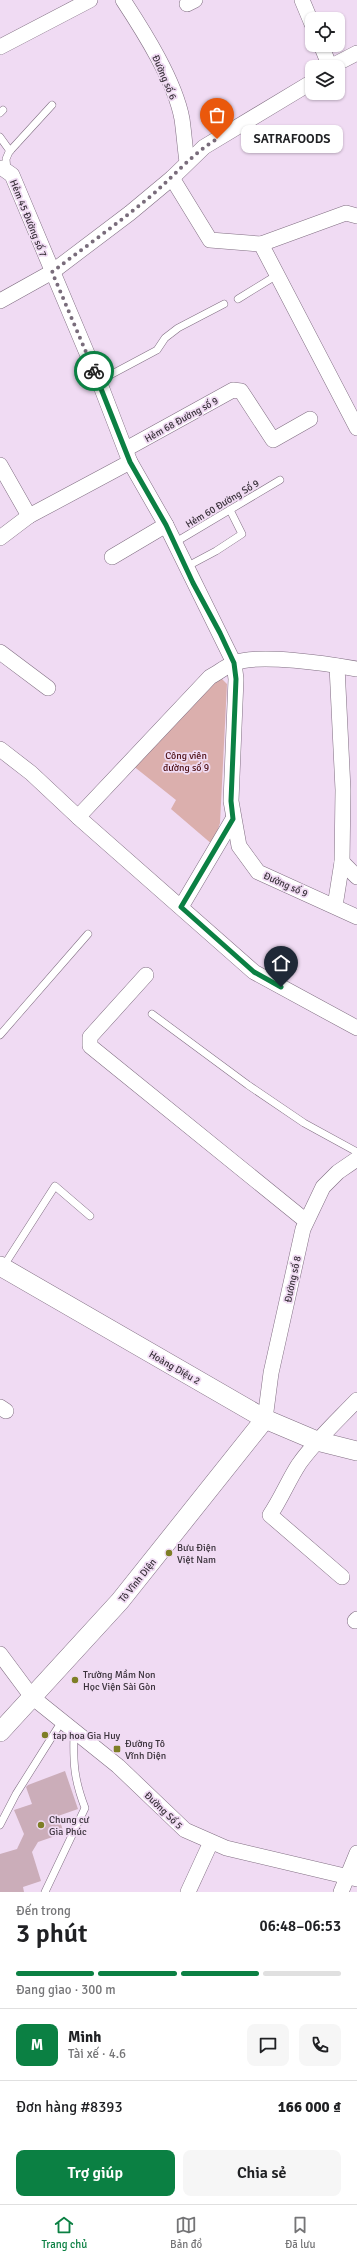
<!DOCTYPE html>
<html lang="vi">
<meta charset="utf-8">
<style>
:root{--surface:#fff;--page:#f6f6f6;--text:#202124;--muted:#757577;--line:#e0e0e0;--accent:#0b8043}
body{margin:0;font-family:Signika,sans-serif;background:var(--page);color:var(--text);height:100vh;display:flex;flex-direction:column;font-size:15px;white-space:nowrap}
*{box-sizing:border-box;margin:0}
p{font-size:13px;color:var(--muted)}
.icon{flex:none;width:22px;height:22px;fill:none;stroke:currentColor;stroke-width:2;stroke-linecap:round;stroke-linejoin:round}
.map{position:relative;height:1892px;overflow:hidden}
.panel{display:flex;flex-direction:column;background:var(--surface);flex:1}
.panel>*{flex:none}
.tools{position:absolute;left:305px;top:12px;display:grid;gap:8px}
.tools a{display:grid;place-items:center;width:40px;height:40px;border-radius:8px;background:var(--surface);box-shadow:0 1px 3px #0004;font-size:20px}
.pin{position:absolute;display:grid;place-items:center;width:34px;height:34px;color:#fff;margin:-41px -17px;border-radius:50% 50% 50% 0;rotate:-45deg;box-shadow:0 0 4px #0007}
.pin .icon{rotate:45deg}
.courier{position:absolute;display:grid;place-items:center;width:40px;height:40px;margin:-20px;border:3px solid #0b8043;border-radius:50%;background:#fff;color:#222;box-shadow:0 1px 5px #0007}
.bubble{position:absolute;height:28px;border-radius:8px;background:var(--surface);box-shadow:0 1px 3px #0004;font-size:13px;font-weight:600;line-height:28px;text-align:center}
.overview em{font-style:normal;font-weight:600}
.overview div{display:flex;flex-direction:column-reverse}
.overview{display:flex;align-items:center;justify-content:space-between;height:68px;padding:0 16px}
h1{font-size:26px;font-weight:600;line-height:30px}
.bar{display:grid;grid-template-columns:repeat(4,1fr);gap:6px 4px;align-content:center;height:48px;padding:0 16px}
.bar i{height:5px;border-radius:3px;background:var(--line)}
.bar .active{background:var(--accent)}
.bar p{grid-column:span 4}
.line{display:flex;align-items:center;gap:10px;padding:0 16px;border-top:1px solid var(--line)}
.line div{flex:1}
.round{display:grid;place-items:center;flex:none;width:42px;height:42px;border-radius:8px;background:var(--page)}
.action{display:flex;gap:8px;margin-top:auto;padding:8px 16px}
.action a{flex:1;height:46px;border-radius:8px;background:var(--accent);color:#fff;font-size:16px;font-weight:600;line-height:46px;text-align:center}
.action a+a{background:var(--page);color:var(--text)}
.tabs{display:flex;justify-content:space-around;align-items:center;height:56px;border-top:1px solid var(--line);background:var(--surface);font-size:11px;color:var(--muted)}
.tabs a{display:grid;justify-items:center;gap:2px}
.tabs .active{color:var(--accent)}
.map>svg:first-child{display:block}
.green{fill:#dbafad}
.building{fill:#cbadb9}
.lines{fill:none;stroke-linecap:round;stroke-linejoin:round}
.service-casing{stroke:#806e82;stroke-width:8}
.minor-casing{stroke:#806e82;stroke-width:16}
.tertiary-casing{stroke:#806e82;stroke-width:20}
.service{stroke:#fff;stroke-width:7}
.minor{stroke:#fff;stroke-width:15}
.tertiary{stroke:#fff;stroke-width:19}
.done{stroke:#796c7b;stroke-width:4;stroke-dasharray:0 7.2}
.route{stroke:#0b8043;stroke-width:5}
.poi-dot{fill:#7e7e26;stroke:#f0dbf3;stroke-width:1.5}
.labels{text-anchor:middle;stroke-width:3.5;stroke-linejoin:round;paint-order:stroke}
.street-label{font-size:10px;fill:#39313a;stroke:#f0dbf3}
.park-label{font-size:10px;fill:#4d0f14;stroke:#f0dbf3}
.poi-label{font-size:10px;fill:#39313a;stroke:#f0dbf3;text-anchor:start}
</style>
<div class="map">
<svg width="357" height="1892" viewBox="0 0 357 1892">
<rect width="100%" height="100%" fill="#f0dbf3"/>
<path class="green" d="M222,679L227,684L220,823L213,845L171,809L176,800L132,765L211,680Z"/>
<path class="building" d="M65,1771L78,1809L58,1816L64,1833L38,1842L32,1852L41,1881L23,1887L24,1892H0V1854L17,1849L24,1834L14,1810L32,1804L26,1787L28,1785Z"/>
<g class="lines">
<g class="service-casing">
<g id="service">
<path d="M0,113L3,110"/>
<path d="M0,137L10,151"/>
<path d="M7,170L6,159L9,152L52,105"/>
<path d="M238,299L277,275"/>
<path d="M99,381L157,350L165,338L178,328L224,304"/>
<path d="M174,543L280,480"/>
<path d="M186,567L216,551L242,534L230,510"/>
<path d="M152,1014L248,1085L304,1123L357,1152"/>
<path d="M0,1035L88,934"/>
<path d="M3,1267L55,1186L90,1216"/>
<path d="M0,1825L16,1794L62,1721"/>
<path d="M45,1892L85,1808C74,1779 73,1763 74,1732"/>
</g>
</g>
<g class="minor-casing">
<g id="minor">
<path d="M123,0C144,32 175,81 182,119C184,133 185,148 187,162"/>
<path d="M302,0L312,24"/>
<path d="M187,4L195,0"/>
<path d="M321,45L330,67"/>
<path d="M0,47L90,0"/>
<path d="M330,67L357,53"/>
<path d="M2,168L12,175L102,389L130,462L166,525L234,663L236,679L231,801L239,846L258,872L357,917"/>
<path d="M172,178L210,240L261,244L357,428"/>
<path d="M261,244L346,213L357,216"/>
<path d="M0,301L52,272L130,213L172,178L204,147L312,82"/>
<path d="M126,449L233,390L241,391L273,440L310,419"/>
<path d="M0,465L29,516"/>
<path d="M0,538L29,516L130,462"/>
<path d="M112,557L166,525"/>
<path d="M0,652L48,688"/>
<path d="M0,749L31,773L78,817L254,972L357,1028"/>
<path d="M78,817L210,677C218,673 226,666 234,663C259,653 329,664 357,669"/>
<path d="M342,862L357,877"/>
<path d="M335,906L342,862L343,790L337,666"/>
<path d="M181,907L233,819"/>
<path d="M146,975L90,1037V1046L306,1221"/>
<path d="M0,1407L6,1411"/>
<path d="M265,1419L271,1373L303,1229L323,1187L338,1172L357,1159"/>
<path d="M342,1577L270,1515C281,1499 289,1479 299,1464C316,1440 337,1421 357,1400"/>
<path d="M355,1621L357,1619"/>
<path d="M0,1654L32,1697L118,1766L185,1830L226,1848L357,1879"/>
<path d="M188,1892L211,1842"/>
<path d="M341,1892L357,1853"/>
</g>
</g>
<g class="tertiary-casing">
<g id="tertiary">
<path d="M0,1266L265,1419L317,1441L357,1451"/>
<path d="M0,1732L120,1601L265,1419"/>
</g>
</g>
<use href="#service" class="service"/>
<use href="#minor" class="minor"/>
<use href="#tertiary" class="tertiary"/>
</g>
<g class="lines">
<path class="done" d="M94,371L52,272C85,247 120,222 152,195C174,176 192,154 217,139"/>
<path class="route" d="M94,371L130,462L166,525L193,583L220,633L234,663L236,679L231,801L233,819L181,907L254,972L281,987"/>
</g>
<g class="poi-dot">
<circle cx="169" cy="1553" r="4"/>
<circle cx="75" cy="1680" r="4"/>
<circle cx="45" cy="1735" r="4"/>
<rect x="113" y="1745" width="8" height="8" rx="2"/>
<circle cx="41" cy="1825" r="4"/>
</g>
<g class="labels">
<g class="street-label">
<text transform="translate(165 77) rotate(67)" y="4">Đường số 6</text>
<text transform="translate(29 218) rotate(68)" y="4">Hẻm 45 Đường số 7</text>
<text transform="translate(181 419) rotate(-29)" y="4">Hẻm 68 Đường số 9</text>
<text transform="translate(222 503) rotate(-31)" y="4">Hẻm 60 Đường Số 9</text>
<text transform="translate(286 884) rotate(24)" y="4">Đường số 9</text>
<text transform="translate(292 1279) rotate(-78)" y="4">Đường số 8</text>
<text transform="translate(175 1367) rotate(30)" y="4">Hoàng Diệu 2</text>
<text transform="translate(137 1580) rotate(-51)" y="4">Tô Vĩnh Diện</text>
<text transform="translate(164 1810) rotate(44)" y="4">Đường Số 5</text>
</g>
<g class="park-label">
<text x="186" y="759">Công viên<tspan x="186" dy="12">đường số 9</tspan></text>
</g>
<g class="poi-label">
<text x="177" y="1551">Bưu Điện<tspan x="177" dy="12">Việt Nam</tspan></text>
<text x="83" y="1678">Trường Mầm Non<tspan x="83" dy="12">Học Viện Sài Gòn</tspan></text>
<text x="53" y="1739">tap hoa Gia Huy</text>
<text x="125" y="1747">Đường Tô<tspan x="125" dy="12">Vĩnh Diện</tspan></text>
<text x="49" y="1823">Chung cư<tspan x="49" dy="12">Gia Phúc</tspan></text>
</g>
</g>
</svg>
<div class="tools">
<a><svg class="icon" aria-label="locate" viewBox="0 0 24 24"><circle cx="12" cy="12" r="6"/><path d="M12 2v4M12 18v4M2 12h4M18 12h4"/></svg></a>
<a><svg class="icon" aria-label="layers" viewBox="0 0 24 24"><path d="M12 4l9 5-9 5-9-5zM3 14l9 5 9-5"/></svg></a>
</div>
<div class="pin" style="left:217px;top:139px;background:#ea580c"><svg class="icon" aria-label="bag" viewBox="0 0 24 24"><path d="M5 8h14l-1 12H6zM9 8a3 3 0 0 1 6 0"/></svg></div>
<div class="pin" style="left:281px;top:987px;background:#1f2937"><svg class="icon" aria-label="home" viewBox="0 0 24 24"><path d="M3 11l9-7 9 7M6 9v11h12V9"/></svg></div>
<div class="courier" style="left:94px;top:371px"><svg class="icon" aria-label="bike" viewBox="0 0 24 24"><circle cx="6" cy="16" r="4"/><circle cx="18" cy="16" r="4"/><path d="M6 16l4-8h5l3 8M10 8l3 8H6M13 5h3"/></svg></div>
<div class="bubble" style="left:241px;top:125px;width:102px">SATRAFOODS</div>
</div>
<section class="panel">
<div class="overview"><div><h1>3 phút</h1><p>Đến trong</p></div><em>06:48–06:53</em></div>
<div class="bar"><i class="active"></i><i class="active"></i><i class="active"></i><i></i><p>Đang giao · 300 m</p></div>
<div class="line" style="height:72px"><b class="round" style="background:var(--accent);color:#fff">M</b><div><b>Minh</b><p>Tài xế · 4.6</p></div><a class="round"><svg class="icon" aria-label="chat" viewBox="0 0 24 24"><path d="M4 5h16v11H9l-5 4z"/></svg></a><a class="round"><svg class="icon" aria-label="phone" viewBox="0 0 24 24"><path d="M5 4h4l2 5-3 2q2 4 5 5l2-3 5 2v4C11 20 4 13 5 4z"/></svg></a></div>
<div class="line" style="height:52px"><div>Đơn hàng #8393</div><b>166 000 ₫</b></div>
<div class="action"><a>Trợ giúp</a><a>Chia sẻ</a></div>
</section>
<nav class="tabs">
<a class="active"><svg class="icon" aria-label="home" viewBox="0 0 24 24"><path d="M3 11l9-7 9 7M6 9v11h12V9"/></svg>Trang chủ</a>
<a><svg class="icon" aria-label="map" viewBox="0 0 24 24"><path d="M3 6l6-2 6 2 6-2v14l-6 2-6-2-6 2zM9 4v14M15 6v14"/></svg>Bản đồ</a>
<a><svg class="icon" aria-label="saved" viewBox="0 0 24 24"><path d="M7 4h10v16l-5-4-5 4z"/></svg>Đã lưu</a>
</nav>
